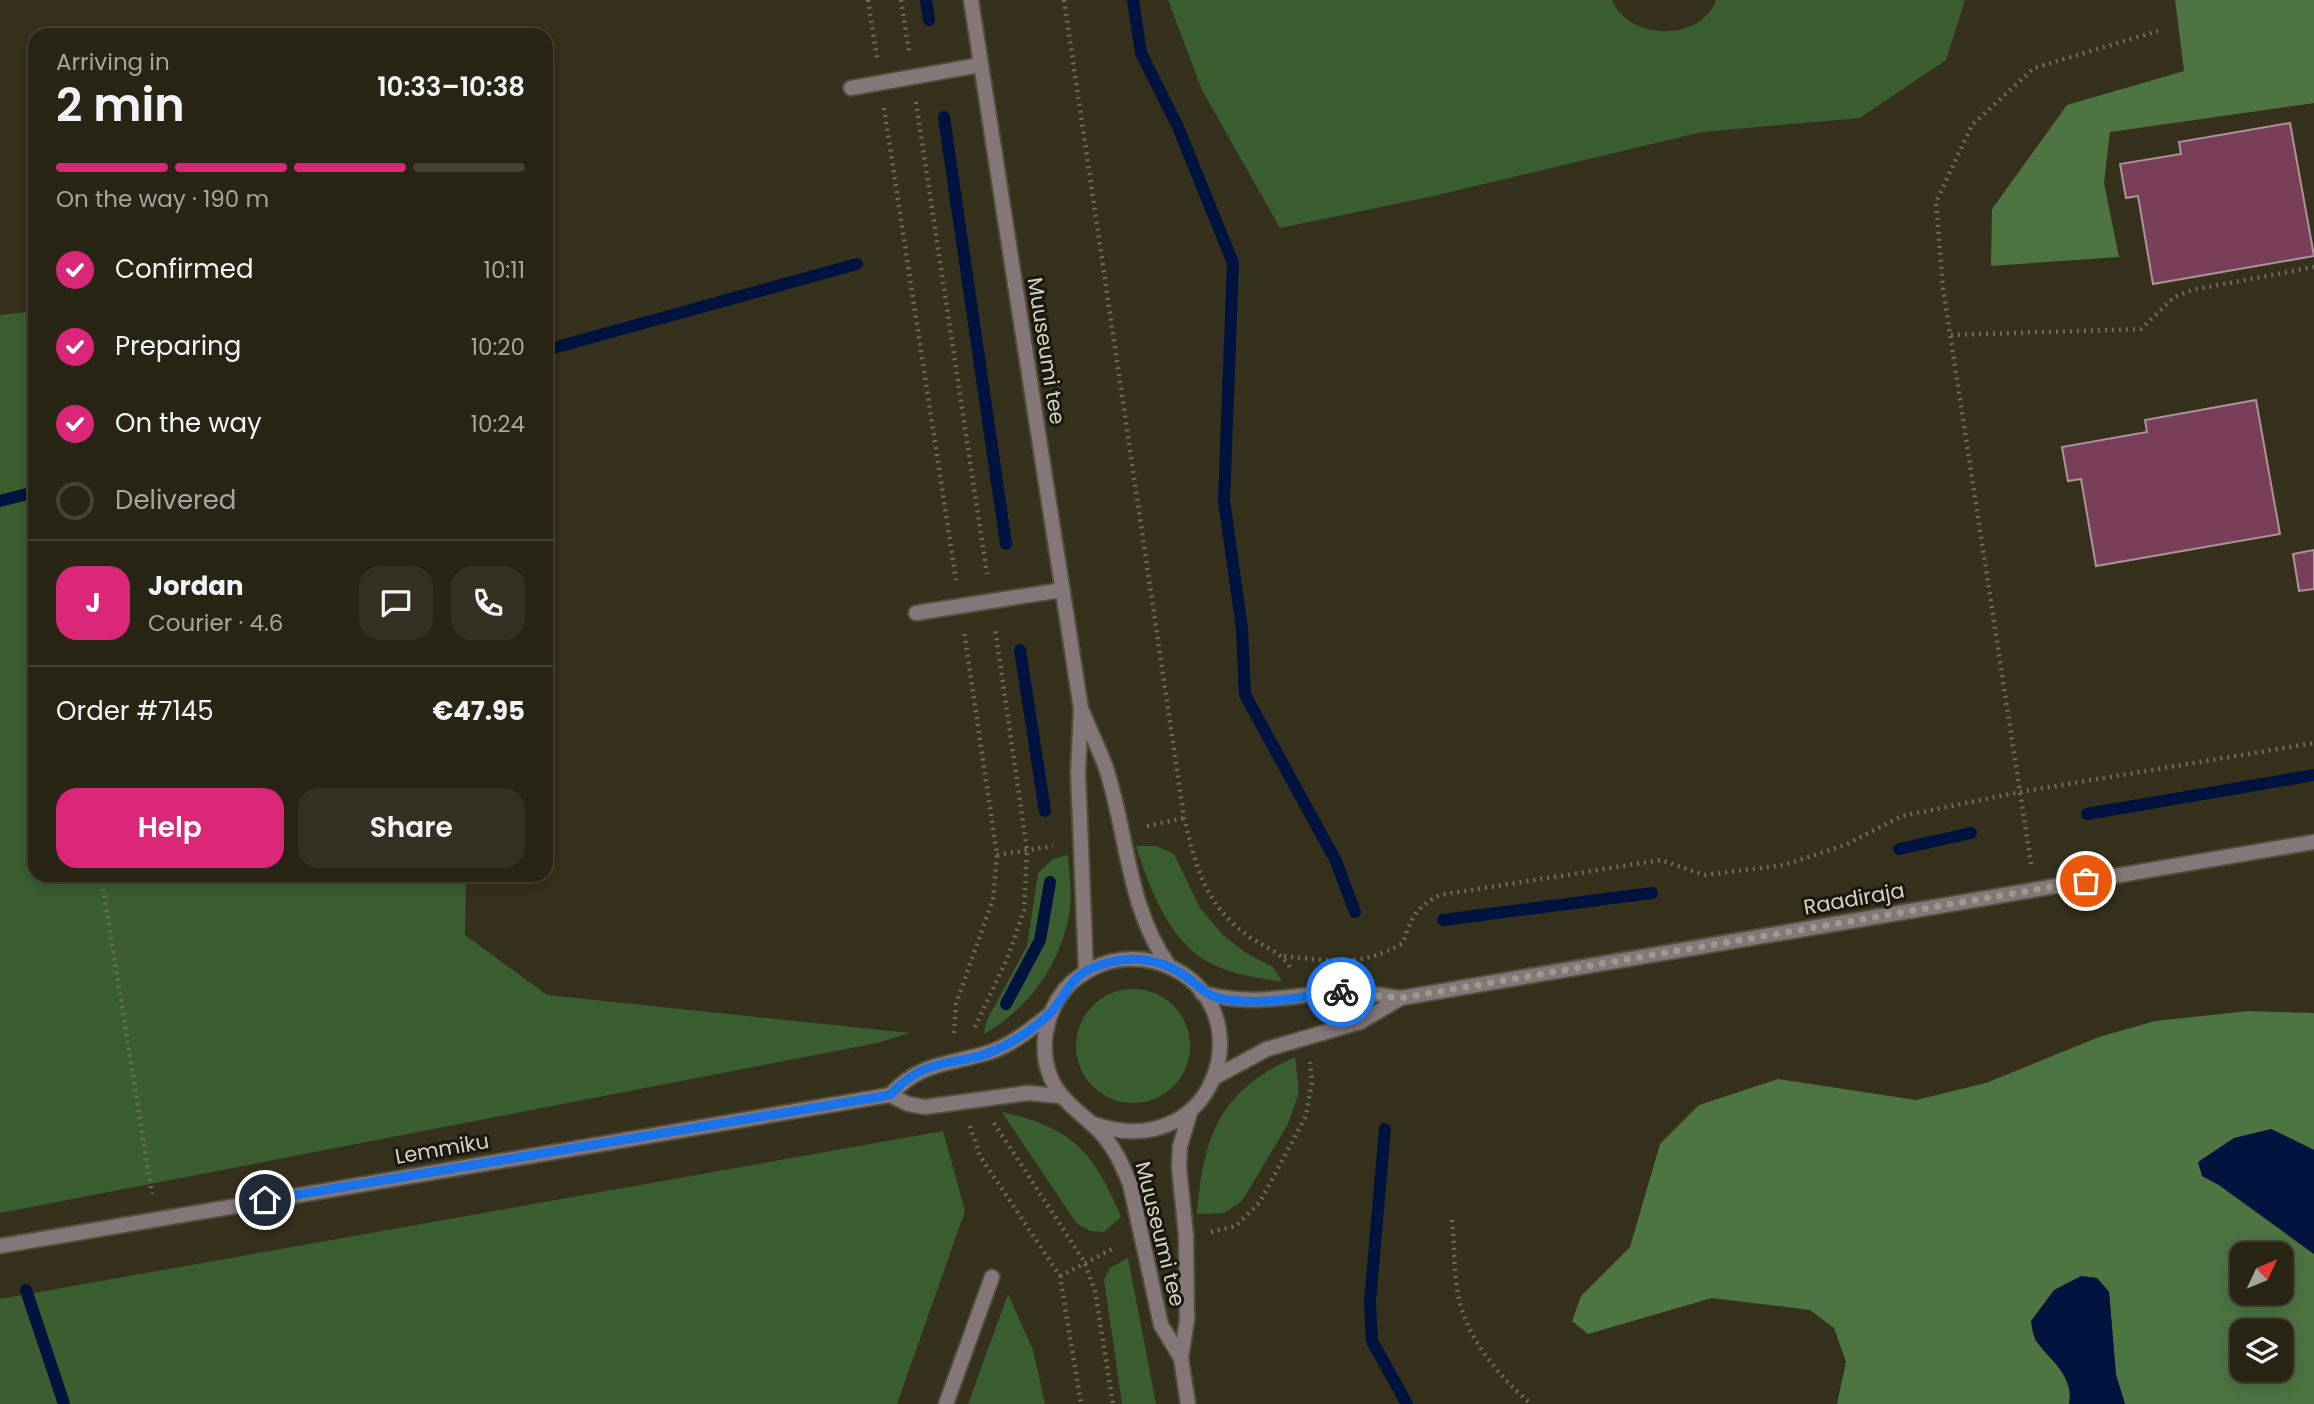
<!DOCTYPE html>
<meta charset="utf-8">
<style>
:root{--surface:#282515;--page:#343122;--text:#f1f3f6;--muted:#a5a5a0;--line:#444234;--accent:#db2777}
body{margin:0;font-family:Poppins,sans-serif;background:var(--page);color:var(--text);height:100vh;display:flex;flex-direction:column;font-size:26px;white-space:nowrap}
*{box-sizing:border-box;margin:0}
p{font-size:23px;color:var(--muted)}
.icon{flex:none;width:38px;height:38px;fill:none;stroke:currentColor;stroke-width:2;stroke-linecap:round;stroke-linejoin:round}
.map{position:relative;flex:1;overflow:hidden}
.panel{position:absolute;left:28px;top:28px;width:525px;height:854px;display:flex;flex-direction:column;background:var(--surface);border-radius:21px;box-shadow:0 4px 18px #0003,0 0 0 2px var(--line)}
.panel>*{flex:none}
.needle{width:46px;rotate:46deg}
.fabs{position:absolute;left:2230px;top:1242px;display:grid;gap:14px}
.fabs a{display:grid;place-items:center;width:63px;height:63px;border-radius:14px;background:var(--surface);box-shadow:0 4px 18px #0003,0 0 0 2px var(--line);font-size:35px}
.pin{position:absolute;display:grid;place-items:center;width:60px;height:60px;color:#fff;margin:-30px;border:4px solid #fff;border-radius:50%;box-shadow:0 2px 7px #0007}
.courier{position:absolute;display:grid;place-items:center;width:70px;height:70px;margin:-35px;border:5px solid #1a73e8;border-radius:50%;background:#fff;color:#222;box-shadow:0 2px 9px #0007}
.summary em{font-style:normal;font-weight:600}
.summary div{display:flex;flex-direction:column-reverse}
.summary{display:flex;align-items:center;justify-content:space-between;height:119px;padding:0 28px}
h1{font-size:46px;font-weight:600;line-height:52px}
.bar{display:grid;grid-template-columns:repeat(4,1fr);gap:10px 7px;align-content:center;height:84px;padding:0 28px}
.bar i{height:9px;border-radius:5px;background:var(--line)}
.bar .selected{background:var(--accent)}
.bar p{grid-column:span 4}
.line{display:flex;align-items:center;gap:18px;padding:0 28px;border-top:2px solid var(--line)}
.line div{flex:1}
.round{display:grid;place-items:center;flex:none;width:74px;height:74px;border-radius:21px;background:var(--page)}
ol{padding:0 28px;list-style:none}
li{display:flex;align-items:center;gap:21px;height:77px}
li p{margin-inline-start:auto}
li .icon{padding:7px;border-radius:50%;background:var(--accent);color:#fff;stroke-width:4}
li:last-child{color:var(--muted)}
li i{width:38px;height:38px;border:4px solid var(--line);border-radius:50%}
.primary-button{display:flex;gap:14px;margin-top:auto;padding:14px 28px}
.primary-button a{flex:1;height:80px;border-radius:21px;background:var(--accent);color:#fff;font-size:28px;font-weight:600;line-height:80px;text-align:center}
.primary-button a+a{background:var(--page);color:var(--text)}
.map>svg:first-child{display:block}
.green{fill:#3b5e30}
.forest{fill:#4e7442;fill-rule:evenodd}
.water{fill:#00133e}
.lines{fill:none;stroke-linecap:round;stroke-linejoin:round}
.stream{stroke:#00133e;stroke-width:12}
.building{fill:#7a3f58;stroke:#ad929b;stroke-width:2}
.service-casing{stroke:#524e3a;stroke-width:18}
.minor-casing{stroke:#524e3a;stroke-width:18}
.tertiary-casing{stroke:#524e3a;stroke-width:18}
.path{stroke:#6f6c59;stroke-width:4.5;stroke-dasharray:2 5;stroke-linecap:butt}
.service{stroke:#847779;stroke-width:14}
.minor{stroke:#847779;stroke-width:14}
.tertiary{stroke:#847779;stroke-width:14}
.done{stroke:#9c9a8a;stroke-width:7;stroke-dasharray:0 12.6}
.route{stroke:#1a73e8;stroke-width:9}
.labels{text-anchor:middle;stroke-width:6;stroke-linejoin:round;paint-order:stroke}
.street-label{font-size:21px;fill:#d4d2c5;stroke:#1a180f}
</style>
<div class="map">
<svg width="2314" height="1404" viewBox="0 0 2314 1404">
<rect width="100%" height="100%" fill="#35311c"/>
<g class="green">
<path d="M1168,0H1612C1628,40 1701,43 1716,0H1965L1946,60L1860,118L1702,132L1429,197L1280,228L1202,90Z"/>
<path d="M35,311V875H466L465,935L547,995L910,1033L877,1043L0,1213V315Z"/>
<path d="M1136,846H1156L1174,854L1200,908L1223,935L1246,953L1273,967L1282,982C1259,978 1235,975 1214,965C1170,945 1150,889 1136,846Z"/>
<path d="M1068,855C1069,872 1072,892 1070,909C1062,962 1030,1008 984,1034L986,1022L1027,946L1038,873L1053,859Z"/>
<circle cx="1133" cy="1046" r="57"/>
<path d="M1295,1057L1299,1092L1288,1124L1242,1201L1224,1213L1197,1214C1203,1136 1219,1091 1295,1057Z"/>
<path d="M1002,1112C1073,1128 1093,1151 1121,1217L1104,1232L1091,1231L1077,1224Z"/>
<path d="M943,1131L965,1211L897,1404H0V1299Z"/>
<path d="M1128,1258L1156,1404H1122L1104,1279L1110,1268Z"/>
<path d="M1008,1294L1033,1350L1045,1404H968Z"/>
</g>
<g class="forest">
<path d="M2175,0H2314V103L2110,132L2104,183L2119,257L1991,266L1992,209L2067,105L2184,71Z"/>
<path d="M2249,1011L2314,1013V1150L2271,1129L2202,1176L2219,1185L2314,1254V1404H2125L2116,1375L2109,1292L2097,1278L2081,1276L2035,1340C2051,1358 2074,1378 2069,1404H1837L1846,1362L1834,1328L1810,1310L1712,1298L1588,1334L1572,1321L1581,1296L1630,1247L1660,1144L1699,1105L1778,1079L1916,1100L1986,1083L2099,1037L2155,1021ZM2242,1255H2280V1293H2242ZM2242,1332H2280V1370H2242Z"/>
</g>
<g class="water">
<path d="M2271,1129L2314,1150V1254L2219,1185L2202,1176L2198,1162L2234,1138Z"/>
<path d="M2081,1276L2097,1278L2109,1292L2116,1375L2125,1404H2069C2075,1376 2051,1362 2037,1342C2033,1337 2032,1328 2031,1321L2054,1290Z"/>
</g>
<g class="lines">
<g class="stream">
<path d="M926,0L929,20"/>
<path d="M1133,0L1141,53L1178,127L1233,263L1224,500L1242,629L1245,695L1336,861L1355,912"/>
<path d="M944,117L1006,544"/>
<path d="M546,350L857,264"/>
<path d="M0,501L35,492"/>
<path d="M1020,650L1045,811"/>
<path d="M2087,814L2314,775"/>
<path d="M1899,849L1971,833"/>
<path d="M1443,920L1652,893"/>
<path d="M1006,1004L1040,940L1050,882"/>
<path d="M1385,1129L1370,1302L1372,1341L1407,1404"/>
<path d="M26,1290L64,1404"/>
</g>
</g>
<g class="building">
<path d="M2290,123L2314,256L2153,284L2138,196L2126,198L2120,164L2181,154L2179,142Z"/>
<path d="M2256,400L2280,534L2096,566L2081,479L2068,481L2062,447L2147,432L2145,420Z"/>
<path d="M2314,550V589L2299,591L2293,554Z"/>
</g>
<g class="lines">
<g class="service-casing">
<g id="service">
<path d="M851,88L980,65"/>
<path d="M916,613L1062,590"/>
<path d="M946,1404L992,1277"/>
</g>
</g>
<g class="minor-casing">
<g id="minor">
<path d="M1202,993C1258,1008 1294,993 1348,992C1365,992 1384,996 1401,998L2314,842"/>
<path d="M1215,1077L1267,1049L1360,1022L1401,998"/>
<path d="M890,1095C922,1061 949,1065 990,1052C1012,1045 1032,1028 1050,1014"/>
<path d="M0,1246L890,1095L908,1104L925,1107L1028,1093L1060,1096"/>
</g>
</g>
<g class="tertiary-casing">
<g id="tertiary">
<path d="M971,0L1081,709L1078,773L1086,970"/>
<path d="M1083,713C1090,731 1099,749 1106,768C1128,835 1127,907 1169,966"/>
<path d="M1093,1124C1224,1168 1268,994 1156,962C1125,954 1096,962 1072,982C1049,1003 1039,1040 1048,1070C1056,1097 1075,1108 1094,1126C1112,1142 1121,1162 1130,1184L1161,1325L1181,1358"/>
<path d="M1188,1404L1181,1358L1187,1320L1186,1235L1179,1167L1180,1146L1190,1113"/>
</g>
</g>
<g class="path">
<path d="M868,0L877,58"/>
<path d="M901,0L909,52"/>
<path d="M1064,0L1184,818C1197,869 1204,903 1248,936C1265,948 1281,951 1291,969"/>
<path d="M916,102L987,574"/>
<path d="M884,108L956,580"/>
<path d="M1951,335L2141,329L2174,297L2192,290L2314,267"/>
<path d="M1147,826L1184,818"/>
<path d="M997,855L1053,846"/>
<path d="M2031,864L1943,288L1936,202L1972,125L2034,68L2158,31"/>
<path d="M101,875L152,1194"/>
<path d="M1284,956C1332,961 1359,968 1403,943C1411,918 1416,907 1440,895L1661,860L1704,875L1784,865L1845,845L1902,816L2020,792L2314,743"/>
<path d="M975,1027L1007,959L1024,910L1027,850L995,628"/>
<path d="M954,1033L956,1004L993,899L997,855L964,631"/>
<path d="M994,1123L1084,1261L1095,1291L1113,1404"/>
<path d="M970,1126L980,1156L1060,1276L1081,1404"/>
<path d="M1452,1220C1455,1248 1453,1280 1461,1307C1472,1345 1502,1379 1531,1404"/>
<path d="M1211,1232L1236,1226L1260,1202L1306,1116L1312,1081L1310,1062"/>
<path d="M1060,1276L1116,1247"/>
</g>
<use href="#service" class="service"/>
<use href="#minor" class="minor"/>
<use href="#tertiary" class="tertiary"/>
</g>
<g class="lines">
<path class="done" d="M1341,992L1401,998L2086,881"/>
<path class="route" d="M265,1200L890,1095C930,1051 960,1070 1004,1046C1019,1038 1036,1027 1048,1015C1064,1001 1068,979 1090,969C1122,955 1156,955 1185,976C1202,988 1207,998 1230,1000C1267,1005 1305,996 1341,992"/>
</g>
<g class="labels">
<g class="street-label">
<text transform="translate(1046 351) rotate(81)" y="7">Muuseumi tee</text>
<text transform="translate(1854 899) rotate(-10)" y="7">Raadiraja</text>
<text transform="translate(442 1149) rotate(-10)" y="7">Lemmiku</text>
<text transform="translate(1160 1234) rotate(76)" y="7">Muuseumi tee</text>
</g>
</g>
</svg>
<div class="fabs">
<a><svg class="needle" viewBox="-14 -14 28 28"><path d="M0-13l5 13h-10z" fill="#e53935"/><path d="M0 13l5-13h-10z" fill="#a5a5a0"/></svg></a>
<a><svg class="icon" aria-label="layers" viewBox="0 0 24 24"><path d="M12 4l9 5-9 5-9-5zM3 14l9 5 9-5"/></svg></a>
</div>
<div class="pin" style="left:2086px;top:881px;background:#ea580c"><svg class="icon" aria-label="bag" viewBox="0 0 24 24"><path d="M5 8h14l-1 12H6zM9 8a3 3 0 0 1 6 0"/></svg></div>
<div class="pin" style="left:265px;top:1200px;background:#1f2937"><svg class="icon" aria-label="home" viewBox="0 0 24 24"><path d="M3 11l9-7 9 7M6 9v11h12V9"/></svg></div>
<div class="courier" style="left:1341px;top:992px"><svg class="icon" aria-label="bike" viewBox="0 0 24 24"><circle cx="6" cy="16" r="4"/><circle cx="18" cy="16" r="4"/><path d="M6 16l4-8h5l3 8M10 8l3 8H6M13 5h3"/></svg></div>
<section class="panel">
<div class="summary"><div><h1>2 min</h1><p>Arriving in</p></div><em>10:33–10:38</em></div>
<div class="bar"><i class="selected"></i><i class="selected"></i><i class="selected"></i><i></i><p>On the way · 190 m</p></div>
<ol>
<li><svg class="icon" aria-label="check" viewBox="0 0 24 24"><path d="M5 12l5 5 9-10"/></svg>Confirmed<p>10:11</p></li>
<li><svg class="icon" aria-label="check" viewBox="0 0 24 24"><path d="M5 12l5 5 9-10"/></svg>Preparing<p>10:20</p></li>
<li><svg class="icon" aria-label="check" viewBox="0 0 24 24"><path d="M5 12l5 5 9-10"/></svg>On the way<p>10:24</p></li>
<li><i></i>Delivered</li>
</ol>
<div class="line" style="height:126px"><b class="round" style="background:var(--accent);color:#fff">J</b><div><b>Jordan</b><p>Courier · 4.6</p></div><a class="round"><svg class="icon" aria-label="chat" viewBox="0 0 24 24"><path d="M4 5h16v11H9l-5 4z"/></svg></a><a class="round"><svg class="icon" aria-label="phone" viewBox="0 0 24 24"><path d="M5 4h4l2 5-3 2q2 4 5 5l2-3 5 2v4C11 20 4 13 5 4z"/></svg></a></div>
<div class="line" style="height:91px"><div>Order #7145</div><b>€47.95</b></div>
<div class="primary-button"><a>Help</a><a>Share</a></div>
</section>
</div>
